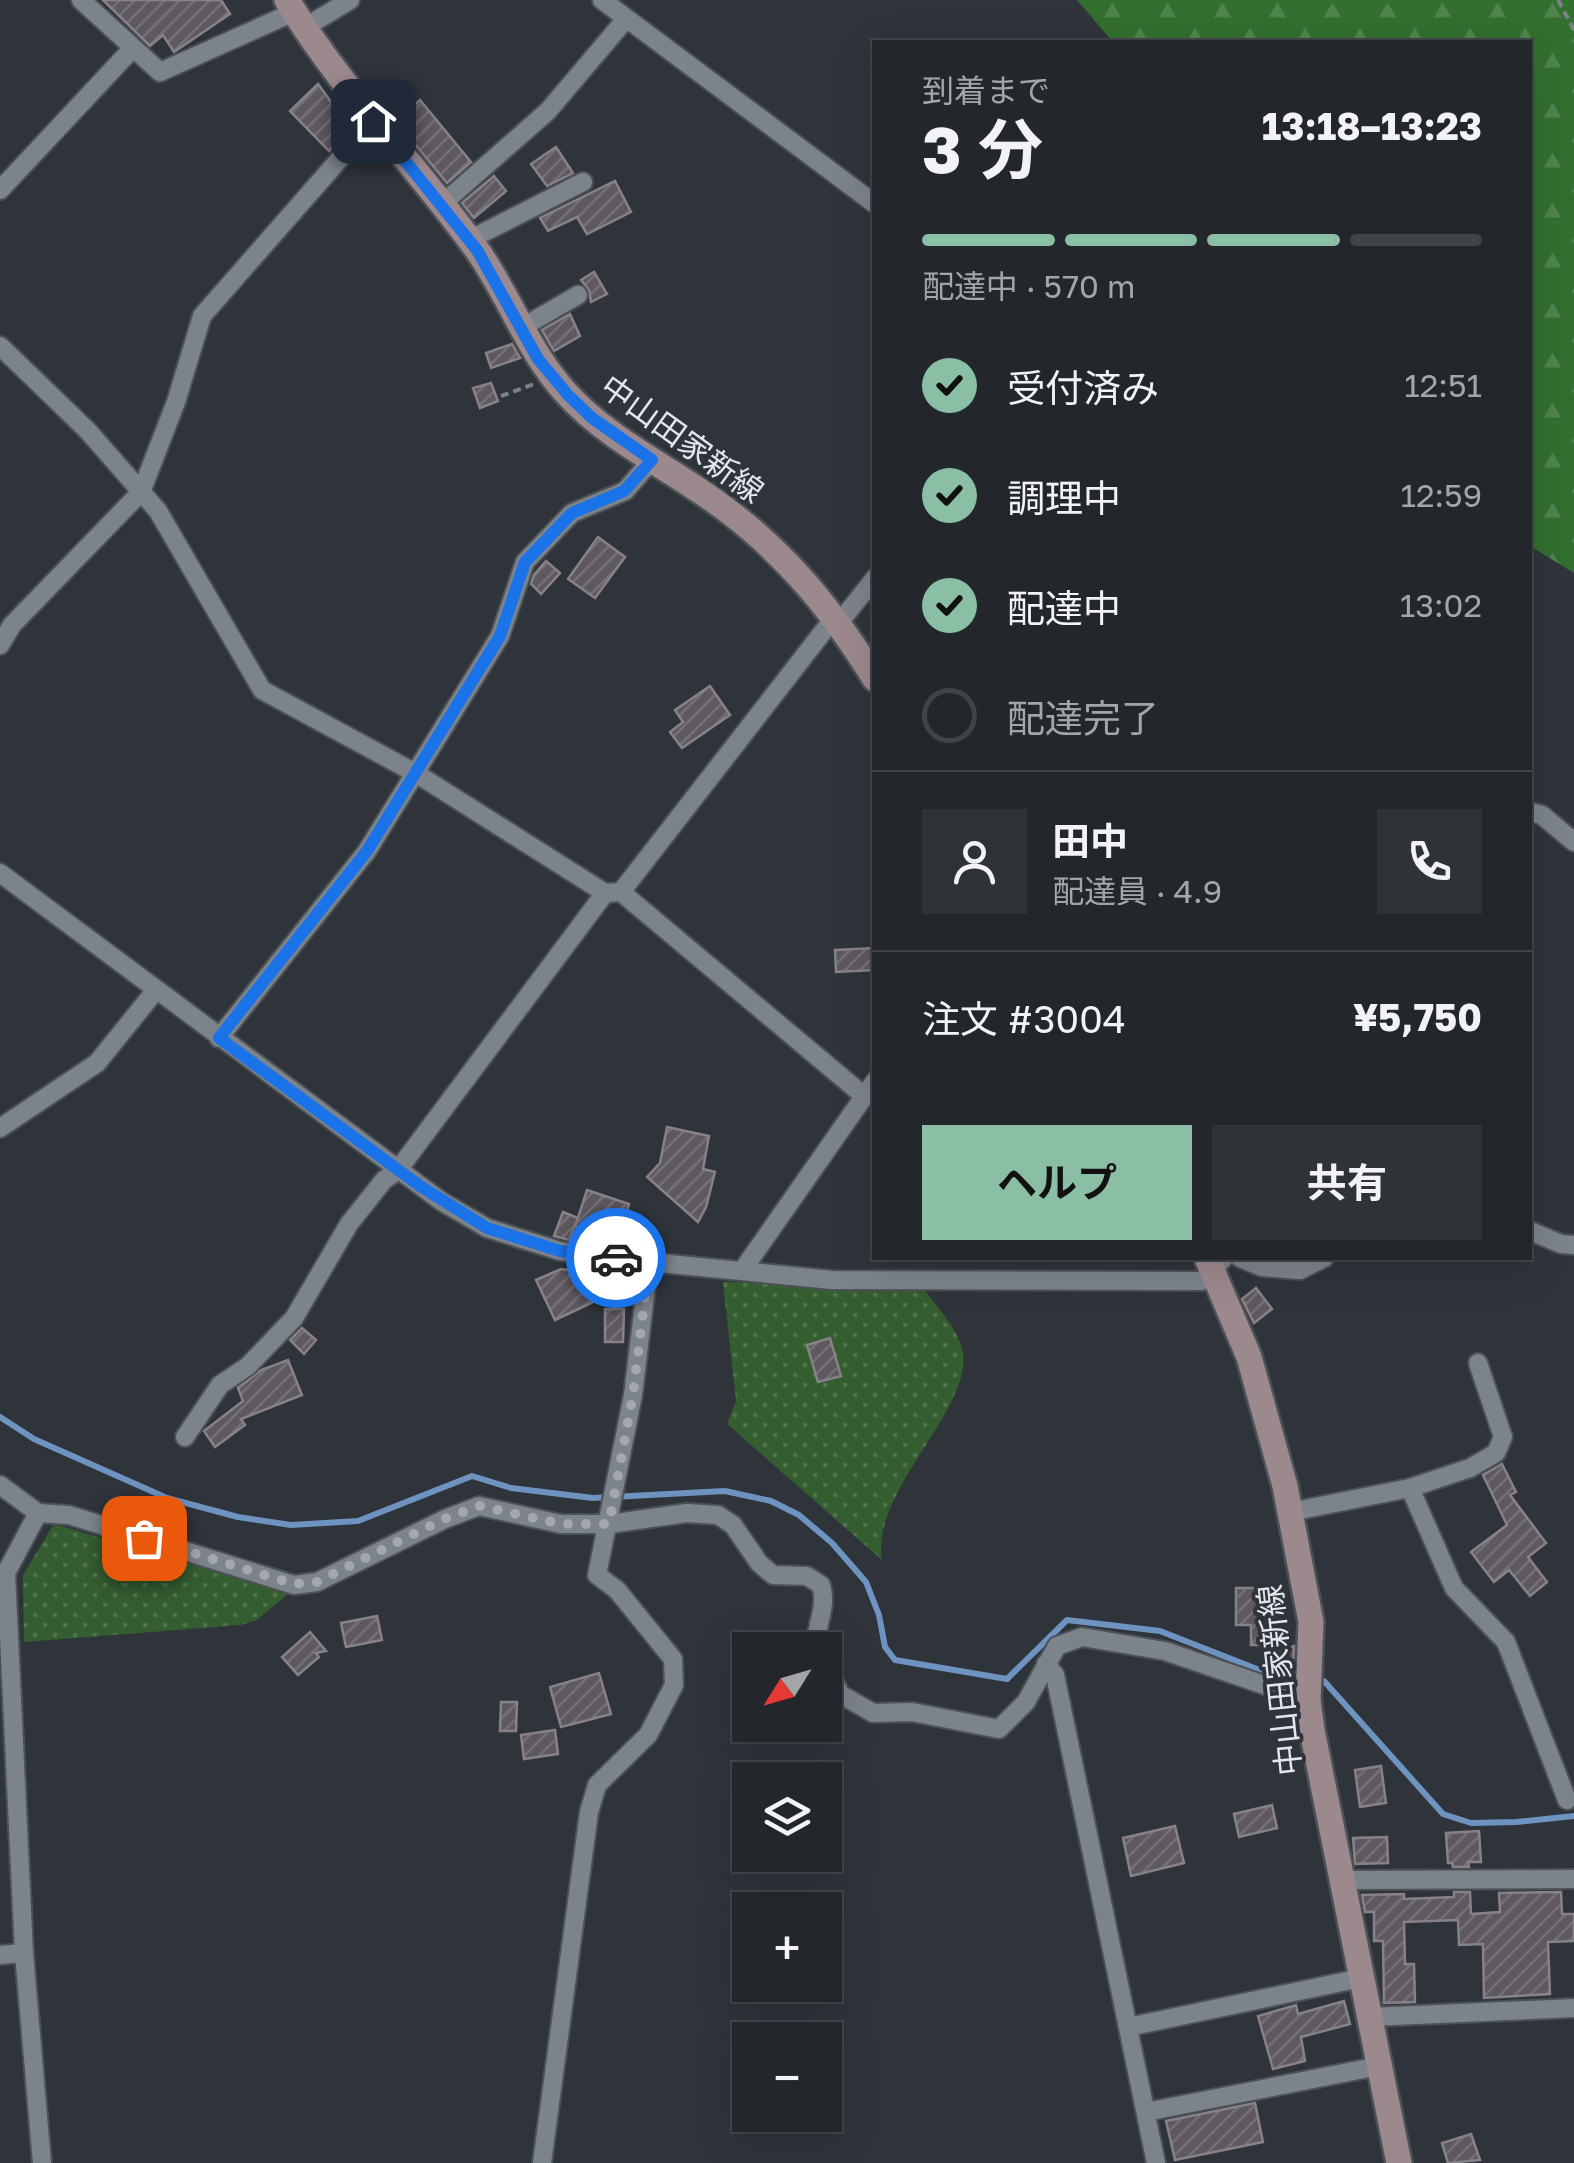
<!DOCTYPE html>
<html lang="ja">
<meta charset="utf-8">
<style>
:root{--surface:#23272c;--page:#2f3338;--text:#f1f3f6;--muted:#a3a5a9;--line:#404448;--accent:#8abfa5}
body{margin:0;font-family:"Golos Text","Noto Sans JP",sans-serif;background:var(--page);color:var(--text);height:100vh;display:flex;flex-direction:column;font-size:38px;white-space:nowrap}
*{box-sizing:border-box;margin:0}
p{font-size:32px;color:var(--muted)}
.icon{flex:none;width:55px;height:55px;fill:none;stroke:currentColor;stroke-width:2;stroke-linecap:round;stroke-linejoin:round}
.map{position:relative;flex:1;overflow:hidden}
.drawer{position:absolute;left:872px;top:40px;width:660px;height:1220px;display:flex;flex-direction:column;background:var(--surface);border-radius:0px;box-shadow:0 10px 40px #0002,0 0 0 2px var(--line)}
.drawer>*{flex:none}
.needle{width:65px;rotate:233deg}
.buttons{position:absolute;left:732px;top:1632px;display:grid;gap:20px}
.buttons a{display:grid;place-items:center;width:110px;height:110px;border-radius:0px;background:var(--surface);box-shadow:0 10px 40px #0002,0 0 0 2px var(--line);font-size:50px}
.pin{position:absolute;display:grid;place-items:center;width:85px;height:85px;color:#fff;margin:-42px;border-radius:20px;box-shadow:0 5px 15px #0006}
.courier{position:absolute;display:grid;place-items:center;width:100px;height:100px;margin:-50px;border:8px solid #1a73e8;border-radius:50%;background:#fff;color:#222;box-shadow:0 2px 12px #0007}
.head em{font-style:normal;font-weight:700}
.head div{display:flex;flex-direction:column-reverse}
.head{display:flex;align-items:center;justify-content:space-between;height:170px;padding:0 50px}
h1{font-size:65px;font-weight:700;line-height:75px}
.bar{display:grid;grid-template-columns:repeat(4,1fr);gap:15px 10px;align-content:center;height:120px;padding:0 50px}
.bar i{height:12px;border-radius:8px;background:var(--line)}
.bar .selected{background:var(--accent)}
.bar p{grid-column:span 4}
.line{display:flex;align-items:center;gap:25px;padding:0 50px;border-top:2px solid var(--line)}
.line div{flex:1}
.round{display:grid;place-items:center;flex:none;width:105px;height:105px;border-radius:0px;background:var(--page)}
ol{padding:0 50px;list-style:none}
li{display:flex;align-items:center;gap:30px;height:110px}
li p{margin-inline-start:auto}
li .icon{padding:10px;border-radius:50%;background:var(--accent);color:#111;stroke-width:4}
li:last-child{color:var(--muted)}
li i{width:55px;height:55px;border:5px solid var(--line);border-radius:50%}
.primary-button{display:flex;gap:20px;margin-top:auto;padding:20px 50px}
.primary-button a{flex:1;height:115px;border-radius:0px;background:var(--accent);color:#111;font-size:40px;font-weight:700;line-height:115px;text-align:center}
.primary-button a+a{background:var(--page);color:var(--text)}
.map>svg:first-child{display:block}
.green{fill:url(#green-dots)}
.forest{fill:url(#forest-firs)}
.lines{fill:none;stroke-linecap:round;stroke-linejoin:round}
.stream{stroke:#6e93c1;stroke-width:6}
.building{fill:url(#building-hatch);stroke:#878188;stroke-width:2.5}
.minor-casing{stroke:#4c5156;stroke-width:22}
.secondary-casing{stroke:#4c5156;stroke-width:30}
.path{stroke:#7c8087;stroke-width:4;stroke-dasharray:8 5;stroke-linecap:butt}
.minor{stroke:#7d838b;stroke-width:18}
.secondary{stroke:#9c898e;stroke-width:25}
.done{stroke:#a4a8ad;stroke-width:10;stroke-dasharray:0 18}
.route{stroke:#1a73e8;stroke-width:12}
.labels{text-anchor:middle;stroke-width:8;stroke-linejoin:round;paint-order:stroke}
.street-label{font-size:32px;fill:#e3e6eb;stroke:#2f343b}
</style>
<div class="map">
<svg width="1574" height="2163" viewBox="0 0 1574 2163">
<defs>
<pattern id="green-dots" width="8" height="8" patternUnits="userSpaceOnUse" patternTransform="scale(2.5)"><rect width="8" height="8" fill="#345d30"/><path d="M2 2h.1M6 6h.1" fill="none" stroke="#51744e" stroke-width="1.8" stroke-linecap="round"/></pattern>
<pattern id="forest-firs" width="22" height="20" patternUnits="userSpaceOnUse" patternTransform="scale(2.5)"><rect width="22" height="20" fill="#336f2f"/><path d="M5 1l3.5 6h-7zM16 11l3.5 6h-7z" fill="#50844d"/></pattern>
<pattern id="building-hatch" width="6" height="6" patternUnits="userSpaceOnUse" patternTransform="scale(2.5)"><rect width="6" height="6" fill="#5e585f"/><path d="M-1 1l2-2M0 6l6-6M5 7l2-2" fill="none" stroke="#757076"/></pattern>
</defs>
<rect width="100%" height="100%" fill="#2f343b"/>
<g class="green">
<path d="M723,1282L922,1286C934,1304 955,1325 961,1345C981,1403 870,1488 882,1560L727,1424L736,1401Z"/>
<path d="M54,1524L289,1593L257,1620L241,1625L24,1642L23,1575Z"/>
</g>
<path class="forest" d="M1077,0H1574V573L1530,546V42H1113Z"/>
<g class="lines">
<g class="stream">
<path d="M0,1417L34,1439L167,1498L238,1517L291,1525L358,1521L472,1476L511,1488L593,1498L725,1491L771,1501L799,1515L832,1543L866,1582L879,1615L885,1647L895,1660L1007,1679L1067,1620L1160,1631L1285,1680L1302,1681"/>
<path d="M1314,1681H1324L1443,1814L1471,1823L1516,1822L1574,1816"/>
</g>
</g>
<g class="building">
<path d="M103,0H221L230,14L174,52L163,35L150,46Z"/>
<path d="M318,84L350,128L329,151L290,111Z"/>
<path d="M420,100L471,162L447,183L396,121Z"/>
<path d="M556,147L573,173L547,186L531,164Z"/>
<path d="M494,176L506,191L474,218L462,203Z"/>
<path d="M615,181L631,212L587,234L577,217L548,231L540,218Z"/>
<path d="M594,272L607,294L591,302L589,290L581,280Z"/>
<path d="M570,314L580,336L554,351L542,330Z"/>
<path d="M512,344L520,358L491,368L486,353Z"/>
<path d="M491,383L498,401L480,408L473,388Z"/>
<path d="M598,537L625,557L595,598L568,579Z"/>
<path d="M546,561L560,573L541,594L531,584L534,575Z"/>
<path d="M710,686L730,715L682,748L670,732L683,722L675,710Z"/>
<path d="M875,948V970L836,972L835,950Z"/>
<path d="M667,1127L709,1136L703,1169L715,1172L706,1207L698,1222L647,1177L660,1163Z"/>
<path d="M587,1190L629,1204L618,1241L575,1227Z"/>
<path d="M563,1212L578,1218L569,1240L554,1236Z"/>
<path d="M561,1269L600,1275L598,1287L624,1283L625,1287L555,1320L536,1280Z"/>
<path d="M1256,1288L1272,1309L1254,1323L1242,1299Z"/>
<path d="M605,1309H624L623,1342H605Z"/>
<path d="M302,1328L316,1340L304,1354L290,1340Z"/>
<path d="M830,1338L841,1376L818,1382L807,1345Z"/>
<path d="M288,1360L302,1395L241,1419L245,1425L215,1447L204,1431L243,1401L238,1388L261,1370Z"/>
<path d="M1502,1464L1516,1492L1510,1495L1546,1543L1528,1557L1547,1582L1530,1596L1509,1570L1494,1582L1471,1552L1507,1525L1483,1475Z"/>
<path d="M1236,1588H1272L1271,1645H1251V1625H1236Z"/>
<path d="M377,1616L382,1640L346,1647L341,1623Z"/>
<path d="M310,1632L326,1651L316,1653L319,1657L298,1675L282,1657Z"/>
<path d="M1294,1646L1293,1668L1277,1669L1276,1647Z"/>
<path d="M599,1673L611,1714L561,1727L550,1687Z"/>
<path d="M501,1702H517L516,1731H500Z"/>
<path d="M555,1730L558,1754L524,1759L521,1735Z"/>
<path d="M1381,1766L1386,1803L1360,1807L1355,1770Z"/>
<path d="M1272,1805L1277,1828L1239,1837L1234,1814Z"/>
<path d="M1175,1826L1184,1863L1131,1876L1123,1838Z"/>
<path d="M1479,1831L1481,1862H1468L1469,1867H1453L1452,1863H1448L1446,1833Z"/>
<path d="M1387,1837L1388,1863L1355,1864L1353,1838Z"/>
<path d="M1454,1892H1470L1471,1914L1500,1912L1499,1893L1561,1892L1562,1914H1574V1941L1548,1942L1550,1994L1484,1998L1483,1944L1459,1945L1458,1920L1404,1922L1405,1964H1414L1415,2002L1384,2003L1383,1941H1374V1912H1365L1362,1895L1404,1894V1899L1454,1897Z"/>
<path d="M1344,2001L1350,2024L1301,2037L1305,2061L1273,2069L1258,2016L1296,2005L1298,2014Z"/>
<path d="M1255,2103L1263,2142L1175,2160L1166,2121Z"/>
<path d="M1471,2134L1480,2160L1448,2163L1442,2143Z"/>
</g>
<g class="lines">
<g class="minor-casing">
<g id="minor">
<path d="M81,0L160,72L294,12"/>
<path d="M602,0L875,204"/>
<path d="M304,28L350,0"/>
<path d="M0,190L132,49"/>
<path d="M441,205L548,111L626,19"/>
<path d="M469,240L583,182"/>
<path d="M521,328L578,295"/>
<path d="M0,346L88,431L158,511L262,690L417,774L605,893L621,892L863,1095"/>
<path d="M0,645L12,625L141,492L176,402L202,316L373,121"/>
<path d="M1530,812L1542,815L1574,842"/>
<path d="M0,873L441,1201L487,1228L560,1251L649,1262L832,1280L1202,1281L1224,1258"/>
<path d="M621,892L826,628L839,623L875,578"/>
<path d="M219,1038L367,851L500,636L525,562L572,513L625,491L652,460"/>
<path d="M0,1128L97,1063L156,990"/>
<path d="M1530,1231L1561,1244L1574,1245"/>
<path d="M1240,1258L1262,1267L1300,1270L1324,1258"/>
<path d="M742,1271L875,1081"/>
<path d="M185,1437L220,1385L248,1366L294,1318L349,1224L384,1180L398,1170L605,893"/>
<path d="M0,1485L38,1513L69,1515L294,1585L317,1582L445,1519L479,1506L561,1524H609L687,1513L718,1515L733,1525L759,1563L773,1575L807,1576L821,1585C829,1610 811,1631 819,1650"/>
<path d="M1410,1488L1470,1468L1496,1453L1503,1437L1478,1363"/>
<path d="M1290,1512L1410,1488L1454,1588L1506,1642L1567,1800"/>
<path d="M38,1513L6,1573L24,1953L42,2163"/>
<path d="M825,1662L840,1694L873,1713L912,1712L999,1729L1026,1702L1057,1646L1082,1637L1165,1651L1308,1700"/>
<path d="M1046,1664L1055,1675L1156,2163"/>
<path d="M1342,1880L1574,1879"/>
<path d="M0,1955L24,1953"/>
<path d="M1370,2017L1574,2008"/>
<path d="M1128,2027L1361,1978"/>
<path d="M1146,2112L1379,2066"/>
<path d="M542,2163L589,1812L597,1785L648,1735L674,1685L673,1659L617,1590L597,1575L633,1395L649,1262"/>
</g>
</g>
<g class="secondary-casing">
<g id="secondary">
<path d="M287,0C341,89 414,163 475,247C509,294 527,351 567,394C610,441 670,468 720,505C786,553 832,610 875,679"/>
<path d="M1207,1258L1249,1357L1285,1486L1311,1622L1308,1700L1312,1730L1399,2163"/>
</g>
</g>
<g class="path">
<path d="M1558,0L1574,30"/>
<path d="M501,396L534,384"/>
</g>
<use href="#minor" class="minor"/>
<use href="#secondary" class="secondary"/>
</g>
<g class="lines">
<path class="done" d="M144,1538L294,1584L317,1582L444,1519L480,1506L561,1524H609L633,1395L649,1262L616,1258"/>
<path class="route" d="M373,121L477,250L538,359L568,395L592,418L652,460L624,491L572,513L525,562L500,636L367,851L219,1038L420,1186L487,1228L560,1251L616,1258"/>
</g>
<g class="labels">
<g class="street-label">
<text transform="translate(682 439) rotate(36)" y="11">中山田家新線</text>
<text transform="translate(1280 1680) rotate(-96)" y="11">中山田家新線</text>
</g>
</g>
</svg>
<div class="buttons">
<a><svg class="needle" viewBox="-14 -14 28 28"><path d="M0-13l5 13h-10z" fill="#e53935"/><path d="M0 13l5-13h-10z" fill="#a3a5a9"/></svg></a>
<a><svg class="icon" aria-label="layers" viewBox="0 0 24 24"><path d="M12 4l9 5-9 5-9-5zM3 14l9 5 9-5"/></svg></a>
<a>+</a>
<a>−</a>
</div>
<div class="pin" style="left:144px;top:1538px;background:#ea580c"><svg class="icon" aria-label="bag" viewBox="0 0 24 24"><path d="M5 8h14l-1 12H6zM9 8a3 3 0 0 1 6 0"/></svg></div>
<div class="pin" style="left:373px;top:121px;background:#1f2937"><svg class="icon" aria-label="home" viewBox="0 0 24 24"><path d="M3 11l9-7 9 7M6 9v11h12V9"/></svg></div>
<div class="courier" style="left:616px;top:1258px"><svg class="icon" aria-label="car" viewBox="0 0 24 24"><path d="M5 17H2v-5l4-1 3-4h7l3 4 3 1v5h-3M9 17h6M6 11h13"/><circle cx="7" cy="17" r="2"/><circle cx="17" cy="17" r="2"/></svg></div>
<section class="drawer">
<div class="head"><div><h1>3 分</h1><p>到着まで</p></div><em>13:18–13:23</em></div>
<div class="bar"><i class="selected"></i><i class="selected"></i><i class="selected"></i><i></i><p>配達中 · 570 m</p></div>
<ol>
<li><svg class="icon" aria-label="check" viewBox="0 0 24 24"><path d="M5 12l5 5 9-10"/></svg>受付済み<p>12:51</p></li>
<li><svg class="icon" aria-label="check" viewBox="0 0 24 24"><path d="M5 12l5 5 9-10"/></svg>調理中<p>12:59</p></li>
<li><svg class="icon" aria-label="check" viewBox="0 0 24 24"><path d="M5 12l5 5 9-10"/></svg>配達中<p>13:02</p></li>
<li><i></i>配達完了</li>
</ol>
<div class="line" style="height:180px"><a class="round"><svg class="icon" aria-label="person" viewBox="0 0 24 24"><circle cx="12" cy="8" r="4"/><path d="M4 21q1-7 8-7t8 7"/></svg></a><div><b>田中</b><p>配達員 · 4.9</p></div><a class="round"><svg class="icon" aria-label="phone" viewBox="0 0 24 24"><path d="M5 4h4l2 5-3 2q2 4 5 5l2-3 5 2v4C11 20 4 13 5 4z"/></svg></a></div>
<div class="line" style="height:130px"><div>注文 #3004</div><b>¥5,750</b></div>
<div class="primary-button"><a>ヘルプ</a><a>共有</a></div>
</section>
</div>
